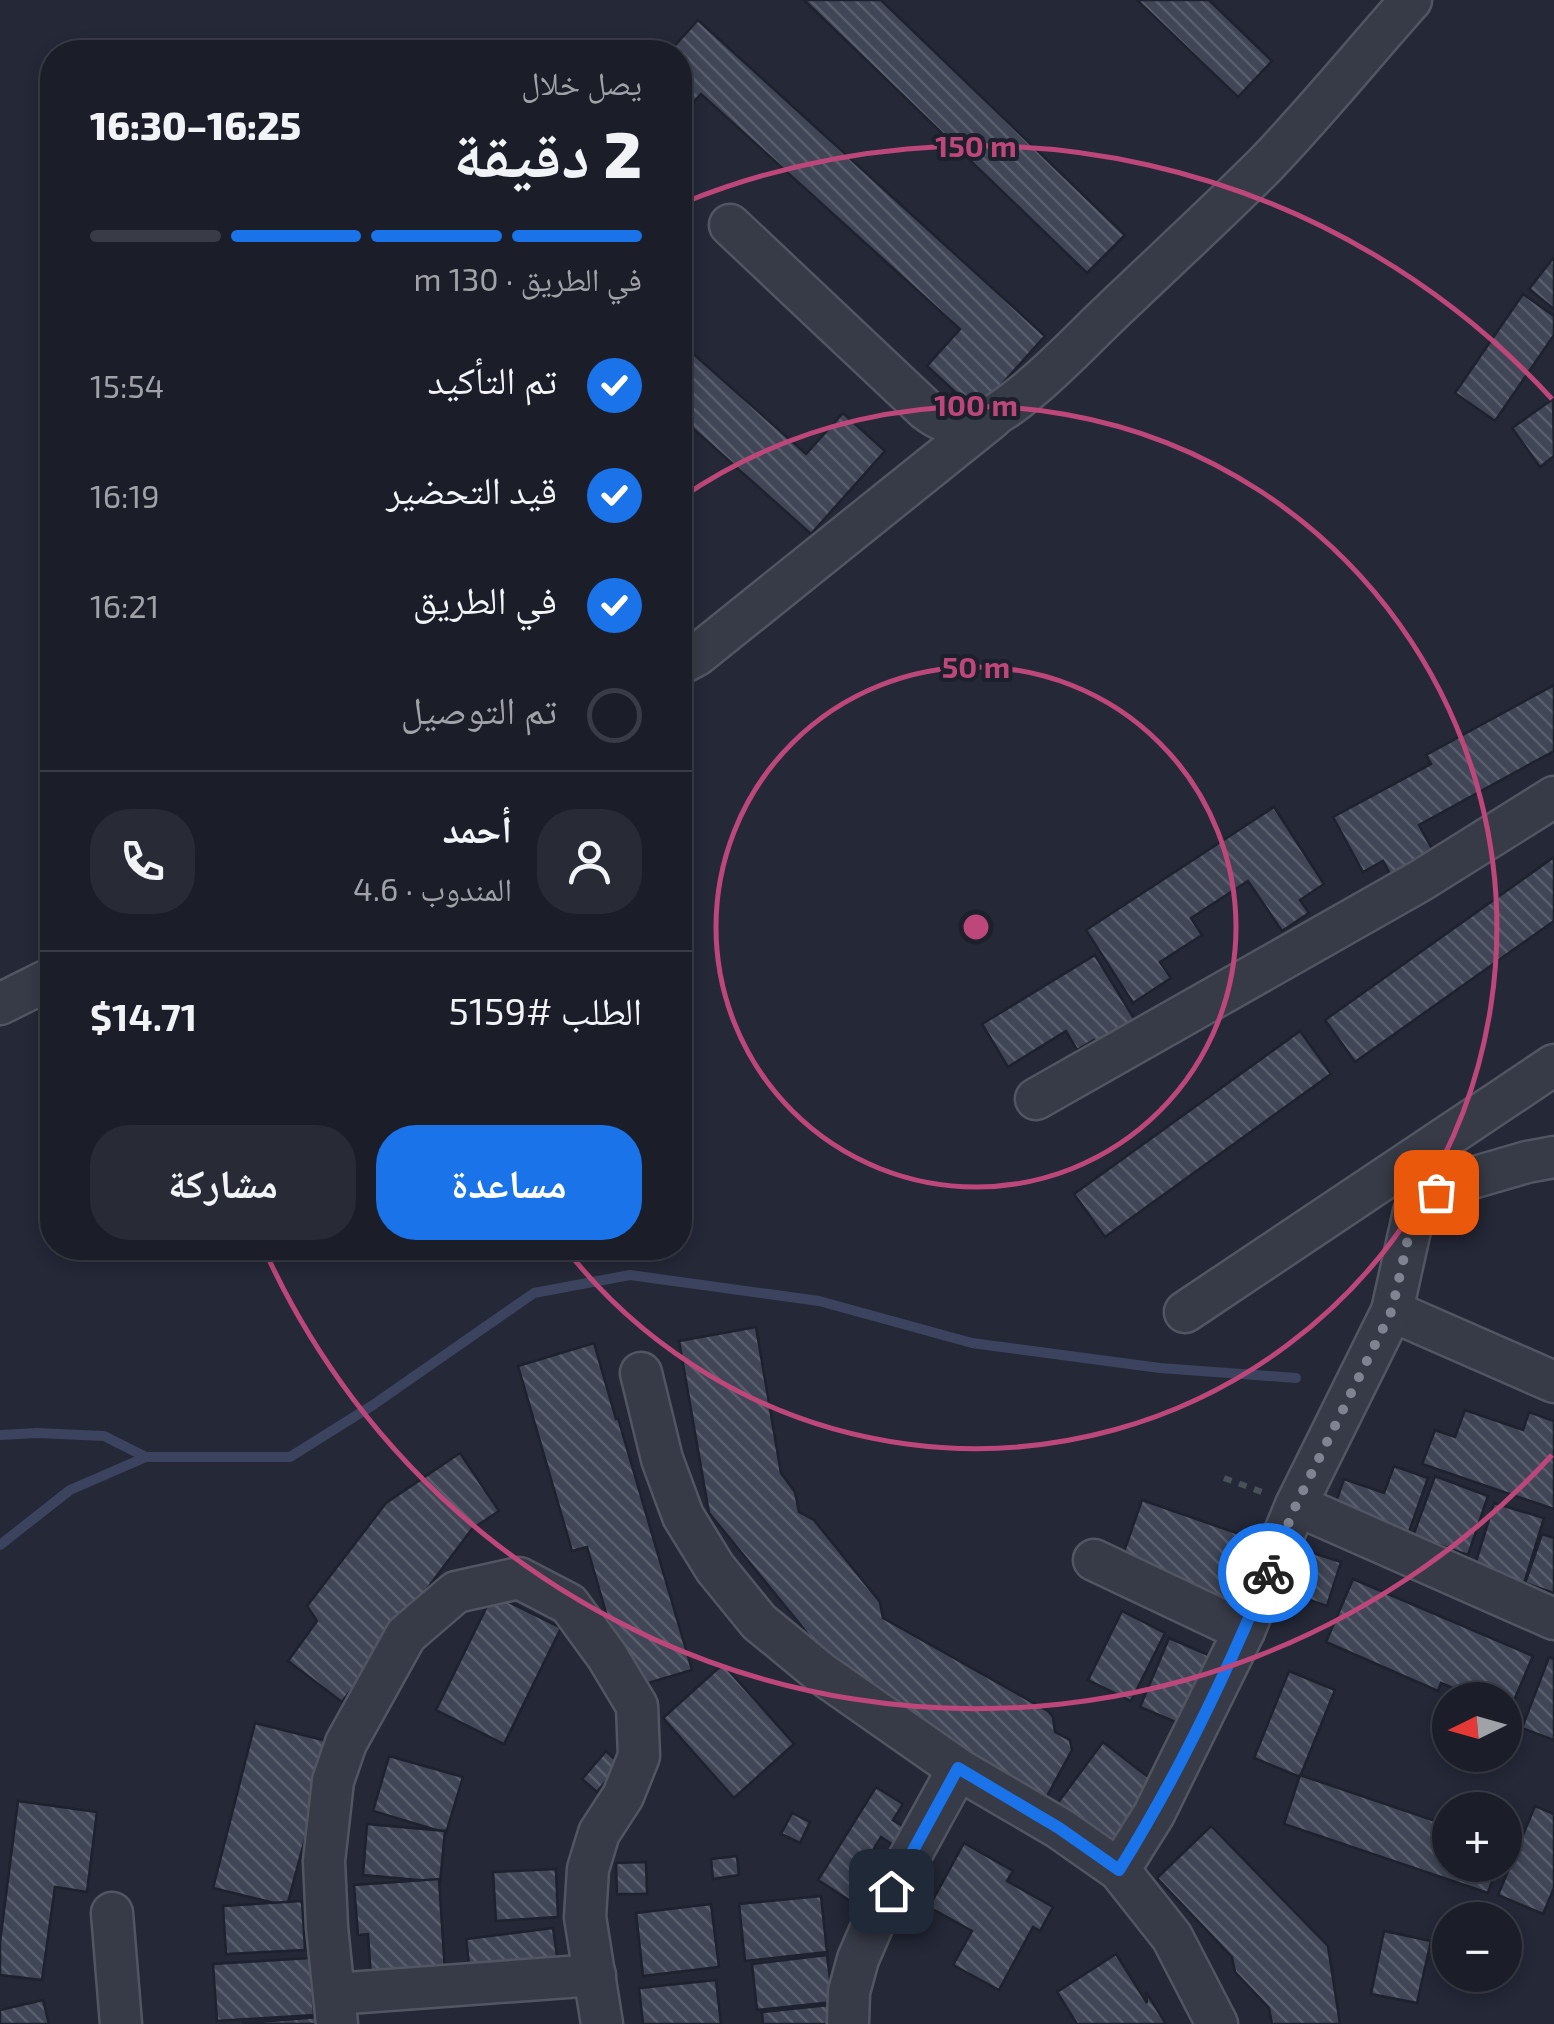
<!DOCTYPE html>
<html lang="ar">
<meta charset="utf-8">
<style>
:root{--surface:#1b1e29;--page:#282b35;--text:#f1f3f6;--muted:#a0a2a8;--line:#393c46;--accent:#1a73e8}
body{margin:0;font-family:"Exo 2","Noto Naskh Arabic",sans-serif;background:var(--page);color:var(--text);direction:rtl;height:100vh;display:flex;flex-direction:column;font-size:38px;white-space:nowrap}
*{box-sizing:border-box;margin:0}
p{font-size:32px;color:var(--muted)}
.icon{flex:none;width:55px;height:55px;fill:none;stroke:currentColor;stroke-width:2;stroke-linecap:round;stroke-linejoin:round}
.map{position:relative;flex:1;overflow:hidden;direction:ltr}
.side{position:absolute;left:40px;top:40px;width:652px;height:1220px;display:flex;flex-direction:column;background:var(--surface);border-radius:40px;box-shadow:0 5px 15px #0003,0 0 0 2px var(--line);direction:rtl}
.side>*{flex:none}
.needle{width:65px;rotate:265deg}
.fabs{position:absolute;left:1432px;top:1682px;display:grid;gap:20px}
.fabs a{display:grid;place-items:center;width:90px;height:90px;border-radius:50%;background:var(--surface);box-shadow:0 5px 15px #0003,0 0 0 2px var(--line);font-size:50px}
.pin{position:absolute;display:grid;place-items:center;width:85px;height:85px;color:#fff;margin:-42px;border-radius:20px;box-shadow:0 5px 15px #0006}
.courier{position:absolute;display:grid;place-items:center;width:100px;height:100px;margin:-50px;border:8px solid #1a73e8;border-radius:50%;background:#fff;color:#222;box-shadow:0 2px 12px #0007}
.overview em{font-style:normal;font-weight:800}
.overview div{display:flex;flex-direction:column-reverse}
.overview{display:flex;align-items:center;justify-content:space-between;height:170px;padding:0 50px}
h1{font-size:65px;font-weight:800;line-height:75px}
.bar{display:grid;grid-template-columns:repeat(4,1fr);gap:15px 10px;align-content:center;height:120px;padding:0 50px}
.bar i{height:12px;border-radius:8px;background:var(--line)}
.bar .selected{background:var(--accent)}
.bar p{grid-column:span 4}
.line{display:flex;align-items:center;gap:25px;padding:0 50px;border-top:2px solid var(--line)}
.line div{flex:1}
.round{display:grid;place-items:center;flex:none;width:105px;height:105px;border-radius:40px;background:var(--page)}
ol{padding:0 50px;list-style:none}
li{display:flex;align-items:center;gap:30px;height:110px}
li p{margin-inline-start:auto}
li .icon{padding:10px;border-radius:50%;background:var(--accent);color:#fff;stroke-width:4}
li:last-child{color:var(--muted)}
li i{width:55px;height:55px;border:5px solid var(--line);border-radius:50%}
.button{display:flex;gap:20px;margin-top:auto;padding:20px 50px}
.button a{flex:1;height:115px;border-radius:40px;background:var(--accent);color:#fff;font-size:40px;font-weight:800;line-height:115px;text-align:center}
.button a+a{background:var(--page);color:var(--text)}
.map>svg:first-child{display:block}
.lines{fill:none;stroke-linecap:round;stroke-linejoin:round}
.stream{stroke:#3b435e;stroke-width:10}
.building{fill:url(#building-back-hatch);stroke:#1e222e;stroke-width:2.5}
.minor-casing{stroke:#525562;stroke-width:45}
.path{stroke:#475359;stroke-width:6;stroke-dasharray:8 8;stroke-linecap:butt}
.minor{stroke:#373b47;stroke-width:40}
.done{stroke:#808492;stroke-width:10;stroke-dasharray:0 18}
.route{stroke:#1a73e8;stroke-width:12}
.ring{fill:none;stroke:#bd477a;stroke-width:5}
.centre{fill:#bd477a;stroke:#1c202c;stroke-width:5}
.ring-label{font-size:30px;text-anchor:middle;font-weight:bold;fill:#bd477a;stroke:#1c202c;stroke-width:8;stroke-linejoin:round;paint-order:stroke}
</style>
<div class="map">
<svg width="1554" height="2024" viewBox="0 0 1554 2024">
<defs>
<pattern id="building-back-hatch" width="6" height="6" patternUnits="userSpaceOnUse" patternTransform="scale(2.5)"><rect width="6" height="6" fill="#404656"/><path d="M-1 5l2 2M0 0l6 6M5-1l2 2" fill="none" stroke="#595e6d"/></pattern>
</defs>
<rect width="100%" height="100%" fill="#242837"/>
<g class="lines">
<g class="stream">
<path d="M0,1435L37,1433L104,1436L146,1457H290L373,1405L534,1293L630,1275L819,1301L972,1343L1160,1368L1296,1378"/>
<path d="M0,1545L70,1490L146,1457"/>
</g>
</g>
<g class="building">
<path d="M804,0H881L1125,235L1087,273Z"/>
<path d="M1137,0H1209L1272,61L1238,97Z"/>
<path d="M698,20L1045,336L977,412L927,366L960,329L701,94L680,117V52H669Z"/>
<path d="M1554,257V309L1529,289Z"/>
<path d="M1523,294L1554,316V335L1495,421L1455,393Z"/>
<path d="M680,342L806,454L843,413L885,451L811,534L680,417Z"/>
<path d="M1553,399L1554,456L1540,467L1512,428Z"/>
<path d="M1554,685V751L1419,825L1444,871L1401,894L1383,861L1363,872L1333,817L1431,764L1426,755Z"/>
<path d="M1274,807L1324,884L1300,900L1309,913L1282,931L1248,881L1191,918L1202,935L1160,962L1171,978L1133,1003L1086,930Z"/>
<path d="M1554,857V921L1355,1062L1325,1020Z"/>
<path d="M1095,955L1141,1030L1102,1054L1094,1040L1077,1050L1066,1031L1008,1067L982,1024Z"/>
<path d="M1300,1031L1331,1074L1105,1237L1074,1194Z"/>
<path d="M756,1327L781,1473L795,1492L799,1512L814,1520L880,1602L883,1618L1048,1711L1053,1717L1055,1732L1070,1740L1072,1750L1046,1798L864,1696L821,1650L709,1513L679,1341Z"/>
<path d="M594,1343L616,1419L618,1418L692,1670L628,1689L587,1547L572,1551L518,1366Z"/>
<path d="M1465,1410L1523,1430L1529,1412L1554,1421V1509L1422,1464L1435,1430L1455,1437Z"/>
<path d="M460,1453L499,1511L472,1529L342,1702L288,1661L317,1621L307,1606L386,1503Z"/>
<path d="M1394,1466L1428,1478L1404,1546L1330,1519L1344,1479L1384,1493Z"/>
<path d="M1435,1476L1488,1496L1468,1555L1413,1536Z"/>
<path d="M1142,1500L1262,1542L1240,1608L1119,1566Z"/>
<path d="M1494,1503L1544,1518L1522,1590L1472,1575Z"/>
<path d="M1542,1534L1554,1538V1593L1525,1583Z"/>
<path d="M1298,1548L1341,1562L1327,1606L1283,1591Z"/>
<path d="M1353,1579L1533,1656L1509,1712L1505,1711V1700H1481L1441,1683L1438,1691L1326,1642Z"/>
<path d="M493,1594L561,1628L504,1744L436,1710Z"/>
<path d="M1122,1611L1165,1633L1131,1701L1088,1680Z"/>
<path d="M1169,1638L1220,1660L1192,1729L1140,1707Z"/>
<path d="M1549,1657L1554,1659V1740L1522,1728Z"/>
<path d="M723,1664L794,1744L734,1798L663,1718Z"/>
<path d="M1289,1671L1335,1690L1300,1777L1254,1758Z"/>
<path d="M255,1723L331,1742L287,1906L213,1888Z"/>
<path d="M1103,1742L1179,1801L1131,1862L1057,1804Z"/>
<path d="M606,1751L620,1764L597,1792L582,1779Z"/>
<path d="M389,1756L463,1777L446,1833L373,1811Z"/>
<path d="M1300,1775L1450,1826L1440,1860L1493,1878L1488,1893L1284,1824Z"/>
<path d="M876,1787L903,1804L893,1820L912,1832L901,1850L881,1837L867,1860L879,1867L855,1904L818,1880Z"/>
<path d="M18,1801L97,1812L87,1892L55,1887L42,1980L0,1975V1942Z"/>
<path d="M1535,1806L1554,1814V1888L1543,1914L1498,1895Z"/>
<path d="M792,1813L810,1822L800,1843L781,1834Z"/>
<path d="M367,1824L445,1831L440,1882L363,1875Z"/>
<path d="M1211,1826L1328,1946L1340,2024H1272L1269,2008L1235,1972L1232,1957L1157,1878Z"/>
<path d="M964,1843L1013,1871L1007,1881L1053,1907L1040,1931L1033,1927L999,1990L953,1965L972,1931L929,1907Z"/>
<path d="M737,1856L739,1875L713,1879L711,1859Z"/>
<path d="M646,1862L647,1894H617L616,1863Z"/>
<path d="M556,1869L558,1917L496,1921L493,1872Z"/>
<path d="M439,1879L446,1988L372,1993L368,1934L358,1935L354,1885Z"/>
<path d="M821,1896L827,1952L745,1961L739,1904Z"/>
<path d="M302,1901L305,1950L226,1954L223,1906Z"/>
<path d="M711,1904L719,1967L643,1976L636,1913Z"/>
<path d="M553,1928L559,1970L471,1981L466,1939Z"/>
<path d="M1384,1931L1431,1941L1417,2003L1371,1994Z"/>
<path d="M1116,1954L1147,2003L1146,1992L1166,2024H1077L1057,1992Z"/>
<path d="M827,1955L833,2002L757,2010L752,1964Z"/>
<path d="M310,1958L314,2015L217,2021L213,1964Z"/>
<path d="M716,1980L721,2024H643L639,1988Z"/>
<path d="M43,2000L49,2024H0V2010Z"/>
<path d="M839,2004L841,2024H763L762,2012Z"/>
<path d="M319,2017V2024H245L244,2023Z"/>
</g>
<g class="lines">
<g class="minor-casing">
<g id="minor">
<path d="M730,225L925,409C939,420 955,428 974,424C1011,415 1075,347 1104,319C1157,268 1212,218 1264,166C1315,113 1362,55 1411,0"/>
<path d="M680,664L697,655L992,418"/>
<path d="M0,1004L52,978"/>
<path d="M1036,1099L1420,881L1554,797"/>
<path d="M1392,1311L1554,1382"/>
<path d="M1185,1312L1554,1065"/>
<path d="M641,1373L662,1459L683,1516L715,1568L759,1622L821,1673L958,1769L1059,1828L1119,1870L1172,1937L1217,2024"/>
<path d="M1296,1505L1554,1619"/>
<path d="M1094,1560L1244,1631"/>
<path d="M1119,1870L1154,1814L1244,1631L1296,1505L1392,1311L1414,1212L1436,1193L1472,1178L1527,1162L1554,1157"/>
<path d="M112,1913L121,2024"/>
<path d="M334,1994L595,1975"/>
<path d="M337,2024L327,1927L324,1861L333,1781L346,1743L406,1635L456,1592L519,1578L569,1604L607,1656L637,1706L639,1756L623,1796L599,1833L588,1869L585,1917L602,2024"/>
<path d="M848,2024L849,1992L858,1959L874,1922L958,1769"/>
</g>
</g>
<path class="path" d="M1224,1478L1262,1492"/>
<use href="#minor" class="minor"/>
</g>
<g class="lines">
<path class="done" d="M1268,1573L1296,1505L1392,1310L1414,1212L1436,1192"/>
<path class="route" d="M891,1891L958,1768L1059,1828L1119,1870C1177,1777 1226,1675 1268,1573"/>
</g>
<g class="ring">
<circle cx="976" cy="927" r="260"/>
<path d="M681 498A521 521 0 1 1 565 1248"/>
<path d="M1552 1455A781 781 0 0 1 265 1251M683 203A781 781 0 0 1 1552 399"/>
</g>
<circle cx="976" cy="927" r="15" class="centre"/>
<g class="ring-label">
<text x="976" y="157">150 m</text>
<text x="976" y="416">100 m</text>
<text x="976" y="678">50 m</text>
</g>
</svg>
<div class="fabs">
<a><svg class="needle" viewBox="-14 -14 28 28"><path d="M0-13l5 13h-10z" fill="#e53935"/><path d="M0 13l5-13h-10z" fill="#a0a2a8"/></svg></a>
<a>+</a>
<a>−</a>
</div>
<div class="pin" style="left:1436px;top:1192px;background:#ea580c"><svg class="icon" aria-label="bag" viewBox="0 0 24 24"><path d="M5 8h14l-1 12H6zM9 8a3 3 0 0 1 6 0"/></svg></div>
<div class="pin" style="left:891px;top:1891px;background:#1f2937"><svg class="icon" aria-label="home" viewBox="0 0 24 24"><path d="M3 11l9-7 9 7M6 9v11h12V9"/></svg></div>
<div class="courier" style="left:1268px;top:1573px"><svg class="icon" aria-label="bike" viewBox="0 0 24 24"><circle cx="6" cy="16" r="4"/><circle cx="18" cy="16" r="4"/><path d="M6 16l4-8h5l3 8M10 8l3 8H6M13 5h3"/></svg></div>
<section class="side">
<div class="overview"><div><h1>2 دقيقة</h1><p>يصل خلال</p></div><em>16:25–16:30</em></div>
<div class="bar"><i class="selected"></i><i class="selected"></i><i class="selected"></i><i></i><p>في الطريق · 130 m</p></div>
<ol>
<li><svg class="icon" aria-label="check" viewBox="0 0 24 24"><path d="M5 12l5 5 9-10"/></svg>تم التأكيد<p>15:54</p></li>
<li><svg class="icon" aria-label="check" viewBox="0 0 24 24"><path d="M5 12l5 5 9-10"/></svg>قيد التحضير<p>16:19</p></li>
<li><svg class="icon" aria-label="check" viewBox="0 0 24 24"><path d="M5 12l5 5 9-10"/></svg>في الطريق<p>16:21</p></li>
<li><i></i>تم التوصيل</li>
</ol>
<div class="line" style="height:180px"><a class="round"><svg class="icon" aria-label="person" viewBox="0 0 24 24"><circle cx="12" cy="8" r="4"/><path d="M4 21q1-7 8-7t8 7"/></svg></a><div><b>أحمد</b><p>المندوب · 4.6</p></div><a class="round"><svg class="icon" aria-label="phone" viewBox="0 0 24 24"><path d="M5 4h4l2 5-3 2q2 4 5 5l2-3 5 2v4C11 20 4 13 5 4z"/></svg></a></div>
<div class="line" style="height:130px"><div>الطلب #5159</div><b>$14.71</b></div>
<div class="button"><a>مساعدة</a><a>مشاركة</a></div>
</section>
</div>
